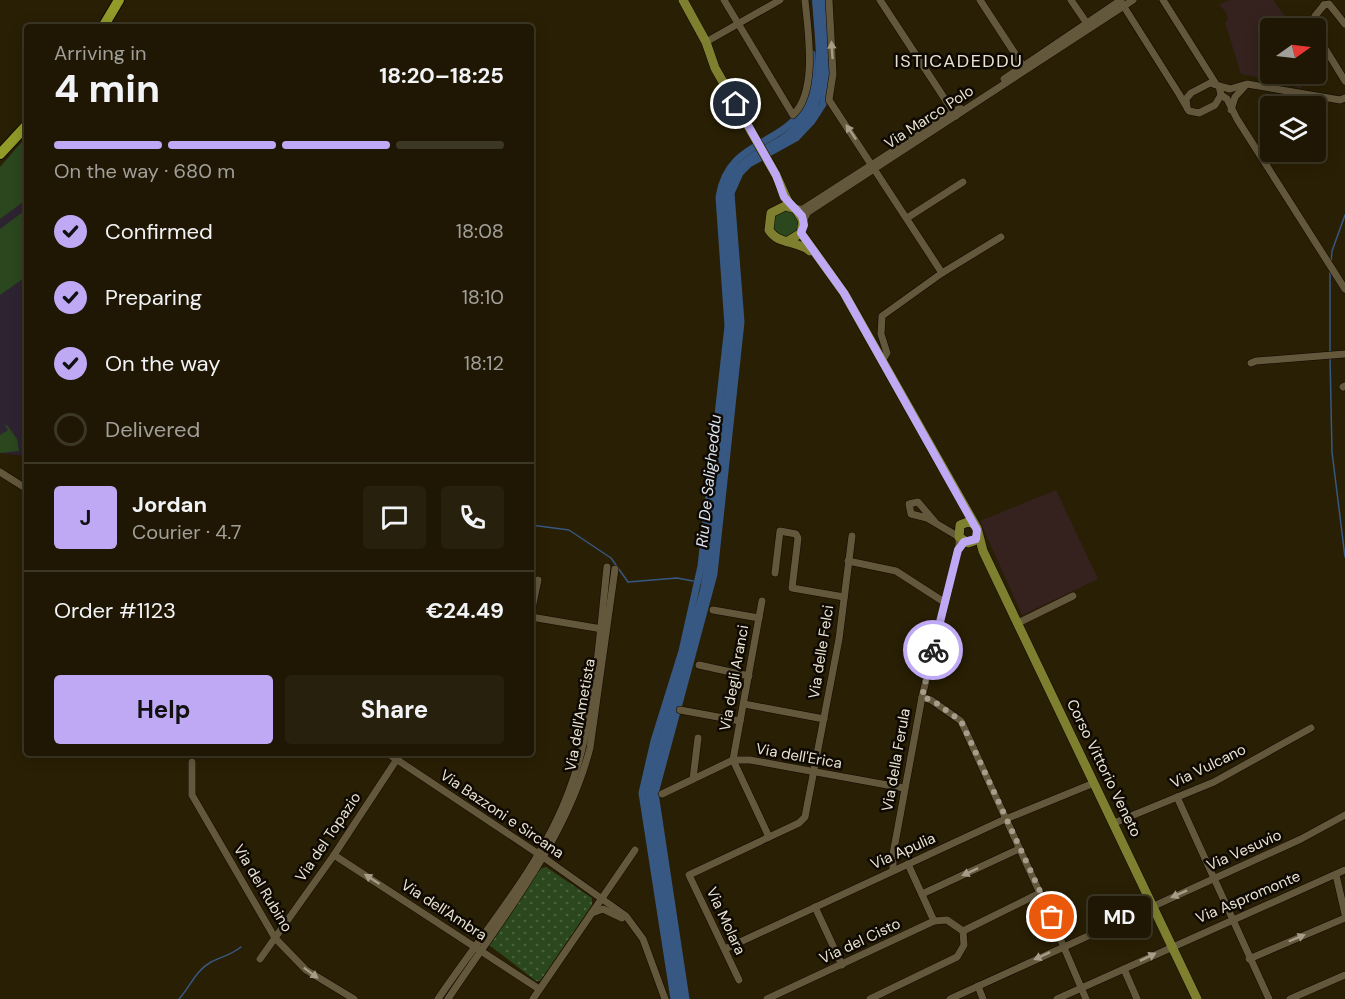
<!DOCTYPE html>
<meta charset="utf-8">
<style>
:root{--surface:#1f1703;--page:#27200d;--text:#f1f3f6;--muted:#a19f9a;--line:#3c3625;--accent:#bfa9f4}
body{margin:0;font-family:"DM Sans",sans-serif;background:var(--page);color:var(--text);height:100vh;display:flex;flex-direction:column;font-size:22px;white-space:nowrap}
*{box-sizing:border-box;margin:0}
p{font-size:20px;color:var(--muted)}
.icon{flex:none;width:33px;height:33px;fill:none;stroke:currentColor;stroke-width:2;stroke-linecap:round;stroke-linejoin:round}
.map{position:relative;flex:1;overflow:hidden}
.details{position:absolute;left:24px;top:24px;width:510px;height:732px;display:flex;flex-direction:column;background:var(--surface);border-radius:6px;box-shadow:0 3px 15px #0003,0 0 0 2px var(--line)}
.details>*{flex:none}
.needle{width:39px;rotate:76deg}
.buttons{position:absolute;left:1260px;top:18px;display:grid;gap:12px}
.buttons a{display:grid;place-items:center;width:66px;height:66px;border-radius:6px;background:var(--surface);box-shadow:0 3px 15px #0003,0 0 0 2px var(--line);font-size:30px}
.pin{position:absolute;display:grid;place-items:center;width:51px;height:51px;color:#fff;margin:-26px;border:3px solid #fff;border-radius:50%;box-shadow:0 2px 6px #0007}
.courier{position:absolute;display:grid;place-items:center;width:60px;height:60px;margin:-30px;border:4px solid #bfa9f4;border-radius:50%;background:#fff;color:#222;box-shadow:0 2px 8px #0007}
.bubble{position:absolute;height:42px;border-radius:6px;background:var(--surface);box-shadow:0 3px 15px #0003,0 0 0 2px var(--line);font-size:20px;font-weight:700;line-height:42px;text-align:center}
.headline em{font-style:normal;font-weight:700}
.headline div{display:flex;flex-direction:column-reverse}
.headline{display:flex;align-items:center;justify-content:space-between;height:102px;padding:0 30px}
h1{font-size:39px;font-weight:700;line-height:45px}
.bar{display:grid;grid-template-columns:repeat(4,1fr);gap:9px 6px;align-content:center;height:72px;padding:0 30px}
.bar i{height:8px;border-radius:4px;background:var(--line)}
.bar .on{background:var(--accent)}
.bar p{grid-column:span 4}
.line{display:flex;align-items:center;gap:15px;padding:0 30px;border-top:2px solid var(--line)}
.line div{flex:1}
.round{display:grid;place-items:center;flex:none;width:63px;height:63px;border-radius:6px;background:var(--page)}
ol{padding:0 30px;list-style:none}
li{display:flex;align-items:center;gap:18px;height:66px}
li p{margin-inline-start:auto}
li .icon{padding:6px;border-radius:50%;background:var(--accent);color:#111;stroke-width:4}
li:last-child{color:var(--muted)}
li i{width:33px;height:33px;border:3px solid var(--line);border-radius:50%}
.primary-button{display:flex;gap:12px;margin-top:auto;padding:12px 30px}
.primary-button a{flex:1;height:69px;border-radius:6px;background:var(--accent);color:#111;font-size:24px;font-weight:700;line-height:69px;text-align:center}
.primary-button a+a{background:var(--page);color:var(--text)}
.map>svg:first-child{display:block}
.education{fill:#35221f}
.medical{fill:#2e2331}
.grass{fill:#2b471e}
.garden{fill:url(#garden-dots)}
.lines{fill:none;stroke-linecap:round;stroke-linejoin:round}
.stream{stroke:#375882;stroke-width:1.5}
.canal{stroke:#375882;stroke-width:7}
.river{stroke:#375882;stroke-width:10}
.minor-casing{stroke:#120800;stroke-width:8}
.major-casing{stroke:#120800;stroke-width:10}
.highway-casing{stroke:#120800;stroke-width:12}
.minor{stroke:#63573c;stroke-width:7}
.major{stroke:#7e8030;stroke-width:9}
.highway{stroke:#909b28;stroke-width:10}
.oneway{fill:#a69d88}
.done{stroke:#a69e8b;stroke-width:6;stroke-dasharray:0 10.8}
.route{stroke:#bfa9f4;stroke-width:8}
.labels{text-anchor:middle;stroke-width:5;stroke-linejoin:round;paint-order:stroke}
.street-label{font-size:15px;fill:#e9e3d3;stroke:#0e0902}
.water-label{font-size:16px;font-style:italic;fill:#dae4f2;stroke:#0e0902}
.quarter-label{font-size:18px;letter-spacing:1.5px;fill:#e9e3d3;stroke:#0e0902}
</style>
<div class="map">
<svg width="1345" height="999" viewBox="0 0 1345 999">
<defs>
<pattern id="garden-dots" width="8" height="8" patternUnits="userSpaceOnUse" patternTransform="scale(1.5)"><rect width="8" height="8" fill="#2b471e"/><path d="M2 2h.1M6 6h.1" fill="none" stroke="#4a613e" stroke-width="1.8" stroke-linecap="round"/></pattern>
</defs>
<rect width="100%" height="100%" fill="#291f04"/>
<g class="education">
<path d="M1231,0H1273L1294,28H1270V74H1292L1290,80L1303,85L1301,89L1289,84L1241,74L1225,22L1228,20L1227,14L1219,4Z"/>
<path d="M1056,490L1098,579L1022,615L980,521Z"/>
</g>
<path class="medical" d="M27,136V456L0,453V167Z"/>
<g class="grass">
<path d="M27,136V199L0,219V167Z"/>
<path d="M27,209V276L0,295V229Z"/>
<circle cx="786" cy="223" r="13"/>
<path d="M7,425L17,439L19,451L0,453V435L8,430L5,426Z"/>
</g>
<path class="garden" d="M546,867L592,898V905L540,981H536L489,945L540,869Z"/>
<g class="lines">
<g class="stream">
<path d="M1331,263L1332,251L1345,215"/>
<path d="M1330,353V270"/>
<path d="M1330,357L1332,452L1345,557"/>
<path d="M531,525L569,530L611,558L628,582L677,578L693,581"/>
<path d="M702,586L705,590"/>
<path d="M179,999C190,987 196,970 211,962C221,957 231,955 241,947"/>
</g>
<g class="canal">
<path d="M674,999L642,793L654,741L682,651L701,566L728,326L719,197C730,122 820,157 812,54"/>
<path d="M686,999L655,793L714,574L741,322L731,193L740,173L749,164L796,138L812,121L823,104L828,72L823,0"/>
</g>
<path class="river" d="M680,999L651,811L650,786L705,590L709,566L735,335L726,192C735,167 751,158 773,146C834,114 821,58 817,0"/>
<g class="minor-casing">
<g id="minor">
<path d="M724,0L793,115C818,92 808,31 805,0"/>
<path d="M829,0L833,74L829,100L942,273"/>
<path d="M880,0L956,116"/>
<path d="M980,0L1025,69"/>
<path d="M1071,0L1088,25"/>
<path d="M1163,0L1216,84"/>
<path d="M1121,2L1179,94L1189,111L1199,113L1215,105L1221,95L1219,86L1210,83L1191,93L1186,99L1187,108"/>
<path d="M1324,5L1329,4L1345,24"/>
<path d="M1310,28L1315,16L1324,5"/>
<path d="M1316,39L1326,50L1345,81"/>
<path d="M706,42L780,0"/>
<path d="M1004,79L1121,0"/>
<path d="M1219,86L1230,89L1247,84L1340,100L1345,98"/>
<path d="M1221,95L1227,99L1237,119L1345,289"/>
<path d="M1231,110L1235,97L1246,85"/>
<path d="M796,209H803L960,108"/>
<path d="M907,218L963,182"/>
<path d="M803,221L808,212L1133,0"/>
<path d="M882,361L887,353L881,334L882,316L942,273L1001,237"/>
<path d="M1251,363L1256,361L1345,354"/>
<path d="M1343,387L1345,386"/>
<path d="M0,472L27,489"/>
<path d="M848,561L896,571L944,602"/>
<path d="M775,573L780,531L796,534L798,538L792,588L844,597"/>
<path d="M713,610L759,618"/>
<path d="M531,613L538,580"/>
<path d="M531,617L602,629"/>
<path d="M1018,623L1073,596"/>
<path d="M699,665L749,676"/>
<path d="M922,697L931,700L961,721L1051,917L1086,999"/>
<path d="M744,704L824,719"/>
<path d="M680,710L740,721"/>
<path d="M387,753L543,857L626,916L643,939L665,999"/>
<path d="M733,760L762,601"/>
<path d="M733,760L769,837"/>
<path d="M192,762V795L275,938L306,970L354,999"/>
<path d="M693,779L698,738"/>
<path d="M662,794L733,760H750L904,788"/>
<path d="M1177,797L1269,999"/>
<path d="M1114,823L1214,782L1311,728"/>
<path d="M334,855L539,989"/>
<path d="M908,864L934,921"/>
<path d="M893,870V854L922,697L959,545V537L927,518L911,514L909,504L918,502L935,522"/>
<path d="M1336,875L1345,914"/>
<path d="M922,894L1019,849"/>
<path d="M815,907L842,965"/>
<path d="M592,913L603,909L622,918"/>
<path d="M963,931L1040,893"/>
<path d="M725,949L1001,821L1094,783"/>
<path d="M260,959L334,855L401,753"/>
<path d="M1249,959L1345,918"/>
<path d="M1124,969L1137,999"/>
<path d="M739,980L689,875L799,823L805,817L839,639L852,536"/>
<path d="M978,986L983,999"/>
<path d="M438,999C483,932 541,867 569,791C595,723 599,639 607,567"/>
<path d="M448,999C501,919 566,841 590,748L615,569"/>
<path d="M533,999L635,850"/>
<path d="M767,999L934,921L947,920L963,931"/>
<path d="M870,999L957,957L964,945L963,931"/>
<path d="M950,999L1301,839L1345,815"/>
<path d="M1057,999L1345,870"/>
<path d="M1290,999L1345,975"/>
</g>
</g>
<g class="major-casing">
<g id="major">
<path d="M683,0L706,42L715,68L776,175L790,206"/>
<path d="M801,233L844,293L977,528L983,551L1197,999"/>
<path d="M788,241L801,233L803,221L796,209L785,206L771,213L769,230C778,245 797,240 810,251"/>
<path d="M974,524L968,522L960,525L959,537L968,543L974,541L978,535"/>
</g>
</g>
<g class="highway-casing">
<g id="highway">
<path d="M103,27L119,0"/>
<path d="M0,154L27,125"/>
</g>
</g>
<use href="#minor" class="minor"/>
<use href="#major" class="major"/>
<use href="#highway" class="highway"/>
</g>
<defs><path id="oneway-solid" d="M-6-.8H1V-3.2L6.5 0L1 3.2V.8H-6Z" transform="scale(1.5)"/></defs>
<g class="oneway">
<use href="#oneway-solid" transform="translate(832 50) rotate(-94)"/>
<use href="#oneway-solid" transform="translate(851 132) rotate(-124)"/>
<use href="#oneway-solid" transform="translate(970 872) rotate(155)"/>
<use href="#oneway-solid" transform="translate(372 879) rotate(-147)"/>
<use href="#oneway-solid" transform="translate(1179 894) rotate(156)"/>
<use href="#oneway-solid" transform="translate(1297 938) rotate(-23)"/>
<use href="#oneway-solid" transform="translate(1042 956) rotate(155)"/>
<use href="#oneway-solid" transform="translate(1148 957) rotate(-26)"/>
<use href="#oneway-solid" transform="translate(311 973) rotate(37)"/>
</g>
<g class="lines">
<path class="done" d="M933,650L922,697L932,700L961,721L1052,917"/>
<path class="route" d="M736,104L776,175L784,197L802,216L804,225L801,233L844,293L977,530L976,539L964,542L958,550L933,650"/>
</g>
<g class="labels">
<g class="street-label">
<text transform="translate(929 117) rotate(-33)" y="5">Via Marco Polo</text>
<text transform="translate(821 652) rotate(-81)" y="5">Via delle Felci</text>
<text transform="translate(734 678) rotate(-80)" y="5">Via degli Aranci</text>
<text transform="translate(580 715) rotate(-80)" y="5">Via dell'Ametista</text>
<text transform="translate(799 756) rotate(10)" y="5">Via dell'Erica</text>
<text transform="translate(896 760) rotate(-80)" y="5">Via della Ferula</text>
<text transform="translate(1208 766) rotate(-26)" y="5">Via Vulcano</text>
<text transform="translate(1104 768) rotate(64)" y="5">Corso Vittorio Veneto</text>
<text transform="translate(502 814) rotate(34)" y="5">Via Bazzoni e Sircana</text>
<text transform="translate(328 837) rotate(-56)" y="5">Via del Topazio</text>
<text transform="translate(1244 850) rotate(-24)" y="5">Via Vesuvio</text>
<text transform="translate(903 851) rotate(-24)" y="5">Via Apulia</text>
<text transform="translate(263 888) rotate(59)" y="5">Via del Rubino</text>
<text transform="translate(1248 897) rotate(-23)" y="5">Via Aspromonte</text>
<text transform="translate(444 910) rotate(33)" y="5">Via dell'Ambra</text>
<text transform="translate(726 921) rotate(65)" y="5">Via Molara</text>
<text transform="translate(860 941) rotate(-25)" y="5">Via del Cisto</text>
</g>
<g class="water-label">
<text transform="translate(708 481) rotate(-84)" y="6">Riu De Saligheddu</text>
</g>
<g class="quarter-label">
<text x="959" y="67">ISTICADEDDU</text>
</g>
</g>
</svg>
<div class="buttons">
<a><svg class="needle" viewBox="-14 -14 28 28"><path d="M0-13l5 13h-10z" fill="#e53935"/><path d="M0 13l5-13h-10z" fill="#a19f9a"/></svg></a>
<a><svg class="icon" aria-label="layers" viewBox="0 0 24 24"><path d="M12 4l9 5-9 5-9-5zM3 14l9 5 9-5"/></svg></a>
</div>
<div class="pin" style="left:1052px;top:917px;background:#ea580c"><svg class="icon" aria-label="bag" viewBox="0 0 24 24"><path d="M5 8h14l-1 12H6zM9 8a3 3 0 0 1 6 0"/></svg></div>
<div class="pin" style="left:736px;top:104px;background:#1f2937"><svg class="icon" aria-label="home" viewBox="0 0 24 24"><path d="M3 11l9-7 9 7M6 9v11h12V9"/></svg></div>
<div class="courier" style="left:933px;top:650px"><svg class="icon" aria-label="bike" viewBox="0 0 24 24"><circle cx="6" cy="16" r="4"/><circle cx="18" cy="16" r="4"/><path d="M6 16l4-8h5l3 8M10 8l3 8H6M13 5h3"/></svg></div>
<div class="bubble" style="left:1088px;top:896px;width:63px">MD</div>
<section class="details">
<div class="headline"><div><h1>4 min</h1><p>Arriving in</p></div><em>18:20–18:25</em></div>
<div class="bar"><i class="on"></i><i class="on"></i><i class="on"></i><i></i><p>On the way · 680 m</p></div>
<ol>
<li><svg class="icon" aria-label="check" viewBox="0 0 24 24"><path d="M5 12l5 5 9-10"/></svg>Confirmed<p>18:08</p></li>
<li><svg class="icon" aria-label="check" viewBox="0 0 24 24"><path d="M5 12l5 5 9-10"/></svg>Preparing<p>18:10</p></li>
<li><svg class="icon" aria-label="check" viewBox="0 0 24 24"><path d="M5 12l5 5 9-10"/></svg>On the way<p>18:12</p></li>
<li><i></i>Delivered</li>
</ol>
<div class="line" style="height:108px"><b class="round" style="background:var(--accent);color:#111">J</b><div><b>Jordan</b><p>Courier · 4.7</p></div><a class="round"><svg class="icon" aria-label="chat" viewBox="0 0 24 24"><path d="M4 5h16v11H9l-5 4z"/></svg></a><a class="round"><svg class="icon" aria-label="phone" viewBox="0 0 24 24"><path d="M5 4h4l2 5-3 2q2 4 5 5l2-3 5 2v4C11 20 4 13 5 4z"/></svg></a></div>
<div class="line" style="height:78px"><div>Order #1123</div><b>€24.49</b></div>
<div class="primary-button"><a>Help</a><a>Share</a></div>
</section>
</div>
